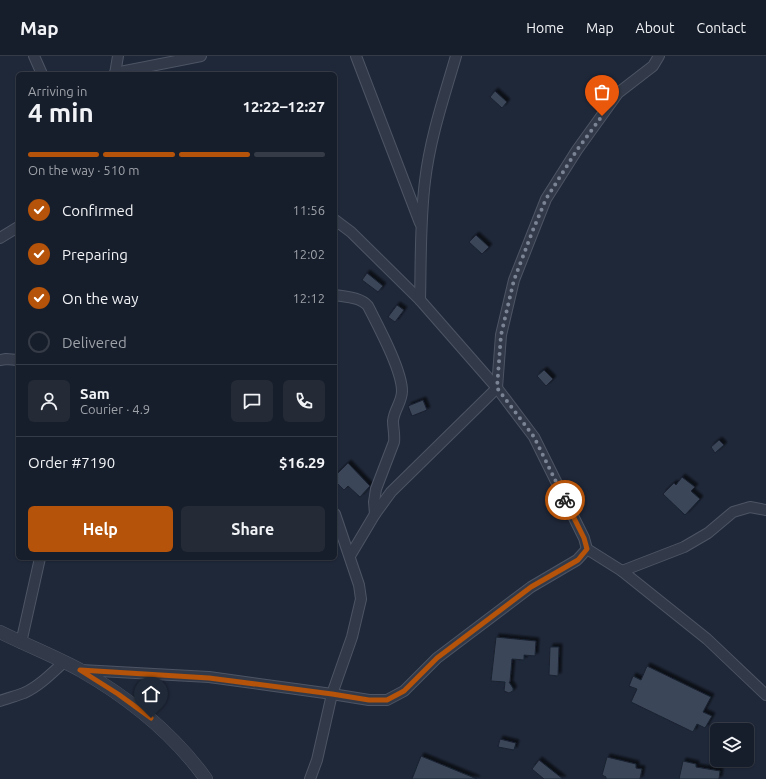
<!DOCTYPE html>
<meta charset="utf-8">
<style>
:root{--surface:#171e2b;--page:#242b37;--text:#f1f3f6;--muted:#9ea2a9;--line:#363c47;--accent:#b45309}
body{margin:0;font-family:Ubuntu,sans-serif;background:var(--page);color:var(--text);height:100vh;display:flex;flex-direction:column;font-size:15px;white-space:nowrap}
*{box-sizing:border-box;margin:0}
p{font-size:13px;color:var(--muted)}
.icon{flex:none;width:22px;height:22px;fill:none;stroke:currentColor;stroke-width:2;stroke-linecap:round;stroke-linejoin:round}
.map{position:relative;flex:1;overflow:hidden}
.drawer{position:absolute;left:16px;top:16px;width:321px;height:488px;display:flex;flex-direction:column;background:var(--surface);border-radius:6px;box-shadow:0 1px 3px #0004,0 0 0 1px var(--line)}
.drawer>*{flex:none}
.tools{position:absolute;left:710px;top:667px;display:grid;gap:8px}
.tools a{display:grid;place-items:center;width:44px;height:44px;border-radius:6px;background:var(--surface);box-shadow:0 1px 3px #0004,0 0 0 1px var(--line);font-size:20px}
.pin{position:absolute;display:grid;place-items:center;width:34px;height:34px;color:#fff;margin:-41px -17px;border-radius:50% 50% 50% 0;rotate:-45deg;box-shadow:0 0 4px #0007}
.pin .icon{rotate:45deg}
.courier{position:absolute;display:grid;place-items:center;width:40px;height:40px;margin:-20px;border:3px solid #b45309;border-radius:50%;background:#fff;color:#222;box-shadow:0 1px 5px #0007}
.overview em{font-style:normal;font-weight:700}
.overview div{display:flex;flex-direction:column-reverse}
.overview{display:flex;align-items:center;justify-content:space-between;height:68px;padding:0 12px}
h1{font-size:26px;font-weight:700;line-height:30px}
.bar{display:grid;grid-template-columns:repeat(4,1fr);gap:6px 4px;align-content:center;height:48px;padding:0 12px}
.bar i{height:5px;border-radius:3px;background:var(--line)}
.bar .on{background:var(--accent)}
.bar p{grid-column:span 4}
.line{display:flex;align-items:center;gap:10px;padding:0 12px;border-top:1px solid var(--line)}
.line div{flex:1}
.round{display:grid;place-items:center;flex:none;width:42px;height:42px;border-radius:6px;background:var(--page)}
ol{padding:0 12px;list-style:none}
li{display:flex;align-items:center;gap:12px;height:44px}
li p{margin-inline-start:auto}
li .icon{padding:4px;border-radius:50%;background:var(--accent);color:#fff;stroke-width:4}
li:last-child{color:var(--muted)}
li i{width:22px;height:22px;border:2px solid var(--line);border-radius:50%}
.cta{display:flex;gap:8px;margin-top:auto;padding:8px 12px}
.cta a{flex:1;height:46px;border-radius:6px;background:var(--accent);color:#fff;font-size:16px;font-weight:700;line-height:46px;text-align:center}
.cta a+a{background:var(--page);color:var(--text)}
header{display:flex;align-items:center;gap:24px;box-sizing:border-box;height:56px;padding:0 20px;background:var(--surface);border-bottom:1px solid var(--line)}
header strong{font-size:19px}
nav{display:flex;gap:22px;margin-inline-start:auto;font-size:14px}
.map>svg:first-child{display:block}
.building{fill:#3a4659;stroke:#1a2230;filter:url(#shadow)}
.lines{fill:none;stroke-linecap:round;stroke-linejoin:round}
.minor-casing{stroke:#4d5564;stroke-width:12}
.tertiary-casing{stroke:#4d5564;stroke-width:14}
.minor{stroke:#323a49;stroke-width:10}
.tertiary{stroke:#323a49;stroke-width:13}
.done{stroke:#7b8495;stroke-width:4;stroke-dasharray:0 7.2}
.route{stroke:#b45309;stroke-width:5}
</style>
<header>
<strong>Map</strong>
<nav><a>Home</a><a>Map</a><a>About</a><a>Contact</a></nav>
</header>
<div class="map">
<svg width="766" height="723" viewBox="0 0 766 723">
<defs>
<filter id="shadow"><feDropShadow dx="3" dy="-3" stdDeviation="1" flood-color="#0009"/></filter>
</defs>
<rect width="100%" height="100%" fill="#1f2839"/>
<g class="building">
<path d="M495,35L507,46L502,52L490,41Z"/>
<path d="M476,179L489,191L482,198L469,186Z"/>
<path d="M367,217L383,230L378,236L362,224Z"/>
<path d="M397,249L404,254L395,266L388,261Z"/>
<path d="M544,314L553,323L546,330L537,320Z"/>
<path d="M423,344L427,354L412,360L408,350Z"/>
<path d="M719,384L724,389L715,397L711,391Z"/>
<path d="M348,407L370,430L360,441L348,430L344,434L335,425V420Z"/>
<path d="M682,421L695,431L691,435L700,443L685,459L663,438L674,427L676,429Z"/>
<path d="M496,581L536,585L535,600L524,599V604L512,603L510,626H509L513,632V635L509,637L504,635L505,626L491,625Z"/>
<path d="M550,591H559L558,620L549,619Z"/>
<path d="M647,610L711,641L703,656L712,660L705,672L697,668L693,676L631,646L637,633L629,630L633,620L641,624Z"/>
<path d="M500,683L516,687L514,694L498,691Z"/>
<path d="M421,700L477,723H412Z"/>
<path d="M607,701L636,708V712L642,713L640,723H606V721L602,719Z"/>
<path d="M539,704L563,723H544L532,713Z"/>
<path d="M683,705L696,708V711L720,715L719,723H679Z"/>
</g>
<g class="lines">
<g class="minor-casing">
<g id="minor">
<path d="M34,0L42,18"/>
<path d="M356,0L420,167"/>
<path d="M115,17L201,0"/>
<path d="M115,18L118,0"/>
<path d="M335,164L351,176L420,244L497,332L534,381L584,482L587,493L622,515L707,583L766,639"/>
<path d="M0,182L18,171"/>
<path d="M335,239C346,241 360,241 368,250C378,270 402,314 402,335C402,346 394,354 393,365C393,372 395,379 394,386L376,433L374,446L375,458"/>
<path d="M420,244C421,205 420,164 425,125C430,82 444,41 456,0"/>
<path d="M0,304L6,303L18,304"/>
<path d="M350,500L375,458L391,436L497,332L501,279L514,224L546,143L577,94L618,37L653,10L659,0"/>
<path d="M622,515L684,491L708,477L733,456L750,451L766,454"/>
<path d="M21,587L40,502"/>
<path d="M81,614L209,621L332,638L369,644H387L404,635L437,602L531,531L577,504L587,493"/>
<path d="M0,645C8,642 16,640 24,637C39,630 51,618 64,606"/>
<path d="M310,723L317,704L332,638L352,581L361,543L359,529L335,458"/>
</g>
</g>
<g class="tertiary-casing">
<path id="tertiary" d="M0,576C26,589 54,600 80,614C129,642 173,677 206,723"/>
</g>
<use href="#minor" class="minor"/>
<use href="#tertiary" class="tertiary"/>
</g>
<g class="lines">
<path class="done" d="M565,444L534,381L497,332L501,279L514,224L533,174L546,143L577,94L602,60"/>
<path class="route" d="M151,662L118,638L80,614L209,622L332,638L369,644H387L404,635L437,602L531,531L578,504L587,493L584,482L565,444"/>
</g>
</svg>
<div class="tools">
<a><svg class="icon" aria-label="layers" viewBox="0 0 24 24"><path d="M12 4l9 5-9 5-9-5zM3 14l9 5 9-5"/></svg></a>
</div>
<div class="pin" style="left:602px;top:60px;background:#ea580c"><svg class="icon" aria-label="bag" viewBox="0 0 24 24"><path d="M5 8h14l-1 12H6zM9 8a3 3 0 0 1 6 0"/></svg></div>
<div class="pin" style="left:151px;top:662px;background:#1f2937"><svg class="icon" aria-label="home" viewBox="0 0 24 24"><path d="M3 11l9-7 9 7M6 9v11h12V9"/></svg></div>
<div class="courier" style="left:565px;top:444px"><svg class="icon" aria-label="bike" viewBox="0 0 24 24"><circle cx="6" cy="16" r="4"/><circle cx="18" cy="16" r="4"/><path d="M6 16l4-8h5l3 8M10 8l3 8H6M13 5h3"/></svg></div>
<section class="drawer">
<div class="overview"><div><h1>4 min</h1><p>Arriving in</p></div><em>12:22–12:27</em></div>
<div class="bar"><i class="on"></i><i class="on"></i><i class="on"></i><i></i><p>On the way · 510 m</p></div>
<ol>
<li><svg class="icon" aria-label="check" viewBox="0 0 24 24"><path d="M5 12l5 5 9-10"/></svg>Confirmed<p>11:56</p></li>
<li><svg class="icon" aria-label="check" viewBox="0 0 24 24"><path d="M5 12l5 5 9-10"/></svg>Preparing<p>12:02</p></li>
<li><svg class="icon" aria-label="check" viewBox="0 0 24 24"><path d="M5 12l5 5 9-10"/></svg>On the way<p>12:12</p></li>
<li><i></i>Delivered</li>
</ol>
<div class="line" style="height:72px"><a class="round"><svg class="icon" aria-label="person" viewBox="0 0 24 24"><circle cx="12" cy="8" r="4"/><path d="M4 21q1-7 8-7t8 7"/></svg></a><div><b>Sam</b><p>Courier · 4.9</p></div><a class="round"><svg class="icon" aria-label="chat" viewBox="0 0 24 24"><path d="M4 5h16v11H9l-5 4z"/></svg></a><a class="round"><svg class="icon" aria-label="phone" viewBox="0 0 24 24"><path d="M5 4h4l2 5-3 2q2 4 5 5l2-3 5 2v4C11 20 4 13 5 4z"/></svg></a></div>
<div class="line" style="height:52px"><div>Order #7190</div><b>$16.29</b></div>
<div class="cta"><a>Help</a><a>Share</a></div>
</section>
</div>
